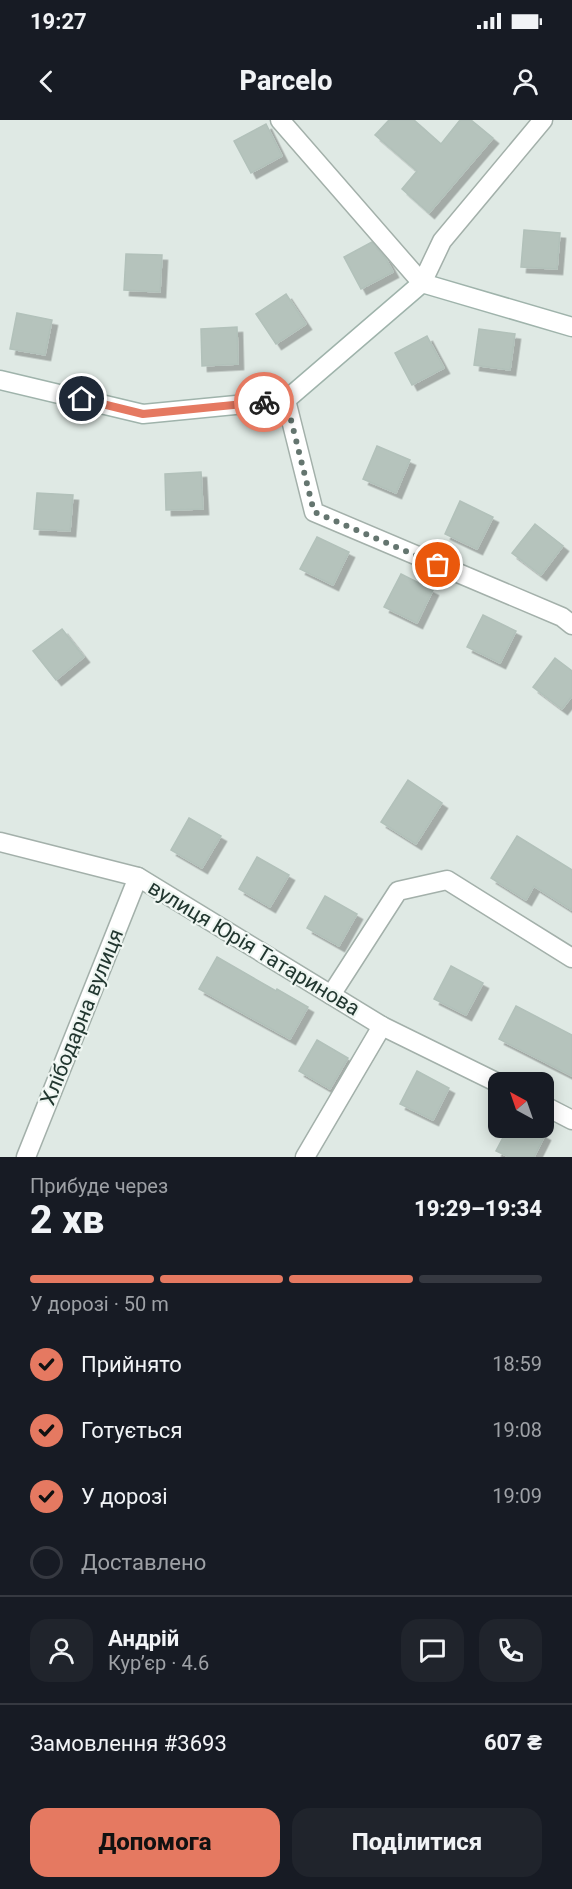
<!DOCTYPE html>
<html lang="uk">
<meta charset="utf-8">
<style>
:root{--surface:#171b24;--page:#20242c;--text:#f1f3f6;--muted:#9ea1a6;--line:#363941;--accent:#e57961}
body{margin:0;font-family:Roboto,sans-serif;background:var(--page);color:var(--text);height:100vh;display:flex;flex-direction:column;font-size:22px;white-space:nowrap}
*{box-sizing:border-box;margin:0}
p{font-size:20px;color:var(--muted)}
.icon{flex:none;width:33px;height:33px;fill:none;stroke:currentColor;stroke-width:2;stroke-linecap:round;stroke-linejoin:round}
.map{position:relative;height:1037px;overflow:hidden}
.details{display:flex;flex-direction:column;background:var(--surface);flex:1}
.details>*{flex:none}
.needle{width:39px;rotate:320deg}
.buttons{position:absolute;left:488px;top:952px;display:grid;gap:12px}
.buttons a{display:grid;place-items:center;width:66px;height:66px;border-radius:12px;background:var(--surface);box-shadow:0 3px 15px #0003;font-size:30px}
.pin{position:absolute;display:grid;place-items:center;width:51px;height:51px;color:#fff;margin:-26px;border:3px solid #fff;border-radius:50%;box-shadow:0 2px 6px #0007}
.courier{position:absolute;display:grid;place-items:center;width:60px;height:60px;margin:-30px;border:4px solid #e57961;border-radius:50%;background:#fff;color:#222;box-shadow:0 2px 8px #0007}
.summary em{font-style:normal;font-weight:800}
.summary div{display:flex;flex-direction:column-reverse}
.summary{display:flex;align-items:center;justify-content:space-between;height:102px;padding:0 30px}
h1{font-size:39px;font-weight:800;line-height:45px}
.bar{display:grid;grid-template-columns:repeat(4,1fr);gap:9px 6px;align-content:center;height:72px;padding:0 30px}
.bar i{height:8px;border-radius:4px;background:var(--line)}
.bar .active{background:var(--accent)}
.bar p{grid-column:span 4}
.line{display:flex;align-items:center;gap:15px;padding:0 30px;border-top:2px solid var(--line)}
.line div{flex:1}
.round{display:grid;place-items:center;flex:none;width:63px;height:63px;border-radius:18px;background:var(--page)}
ol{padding:0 30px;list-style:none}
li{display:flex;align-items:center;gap:18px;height:66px}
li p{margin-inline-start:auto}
li .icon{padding:6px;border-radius:50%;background:var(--accent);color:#111;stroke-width:4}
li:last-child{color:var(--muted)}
li i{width:33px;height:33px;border:3px solid var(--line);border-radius:50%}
.action{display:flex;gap:12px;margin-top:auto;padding:12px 30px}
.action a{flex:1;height:69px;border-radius:18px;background:var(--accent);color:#111;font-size:24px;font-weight:800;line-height:69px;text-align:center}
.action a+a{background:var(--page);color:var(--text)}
.status{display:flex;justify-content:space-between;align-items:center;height:42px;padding:0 30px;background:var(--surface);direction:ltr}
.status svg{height:16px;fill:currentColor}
header{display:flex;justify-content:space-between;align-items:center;height:78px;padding:0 30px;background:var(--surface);font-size:27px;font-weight:800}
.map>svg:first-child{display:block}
.building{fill:#b5c3bc;stroke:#b2c1ba;stroke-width:1.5;filter:url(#shadow)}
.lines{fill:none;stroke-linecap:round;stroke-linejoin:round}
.street-casing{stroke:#a3b0aa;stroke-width:21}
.secondary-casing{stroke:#9fb3ab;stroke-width:21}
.street{stroke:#fff;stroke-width:18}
.secondary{stroke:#fff;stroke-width:18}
.done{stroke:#64756f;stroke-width:6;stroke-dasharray:0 10.8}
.route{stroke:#e57961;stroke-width:8}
.labels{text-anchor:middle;stroke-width:4.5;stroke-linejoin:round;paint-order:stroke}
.street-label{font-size:21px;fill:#223730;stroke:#eff6f2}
</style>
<div class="status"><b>19:27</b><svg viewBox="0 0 49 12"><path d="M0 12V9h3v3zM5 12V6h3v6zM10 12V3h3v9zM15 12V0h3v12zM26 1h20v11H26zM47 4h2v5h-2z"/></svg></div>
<header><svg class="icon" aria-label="back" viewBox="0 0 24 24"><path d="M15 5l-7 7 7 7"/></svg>Parcelo<svg class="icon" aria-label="person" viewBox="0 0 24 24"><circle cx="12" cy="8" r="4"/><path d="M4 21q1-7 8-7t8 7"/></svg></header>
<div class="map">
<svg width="572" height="1037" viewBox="0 0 572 1037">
<defs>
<filter id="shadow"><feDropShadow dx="5.5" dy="5.5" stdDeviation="0" flood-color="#0004"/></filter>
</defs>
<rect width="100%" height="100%" fill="#dfe9e4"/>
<g class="building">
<path d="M389,0H414L441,24L460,0H471L493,18L429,93L402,69L417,51L375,15Z"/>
<path d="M266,4L282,36L251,53L234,21Z"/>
<path d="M524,110L560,113L557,149L521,147Z"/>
<path d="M372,122L386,139L393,152L361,169L344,137Z"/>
<path d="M126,134L162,135L160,172L124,170Z"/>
<path d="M286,174L306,204L276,224L256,194Z"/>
<path d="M17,193L52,200L45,235L10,229Z"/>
<path d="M237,207L238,244L202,246L201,209Z"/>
<path d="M479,209L515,214L510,250L474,245Z"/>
<path d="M427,216L444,248L412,265L395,233Z"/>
<path d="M377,326L410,340L396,373L363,359Z"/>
<path d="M201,352L203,389L166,390L165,354Z"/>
<path d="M37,373L73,375L70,411L34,409Z"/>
<path d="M460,381L493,397L477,429L445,414Z"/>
<path d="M535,404L563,426L541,455L512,433Z"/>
<path d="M317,417L349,432L333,465L300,449Z"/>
<path d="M401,454L433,470L417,503L384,487Z"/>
<path d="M483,495L516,511L500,543L467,527Z"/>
<path d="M62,509L84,537L56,560L33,531Z"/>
<path d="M555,538L572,551V576L562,589L533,567Z"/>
<path d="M408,660L442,683L416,724L381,702Z"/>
<path d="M189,698L221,716L202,748L171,730Z"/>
<path d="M517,716L572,750V790L534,766L526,780L491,758Z"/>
<path d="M257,737L289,755L270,787L239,769Z"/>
<path d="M325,776L357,794L339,826L307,808Z"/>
<path d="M217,837L276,871L277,869L308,887L290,919L199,869Z"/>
<path d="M451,846L483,863L466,895L434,879Z"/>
<path d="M516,886L572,915V956L499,919Z"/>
<path d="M317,920L348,938L330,969L299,951Z"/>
<path d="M417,951L449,968L433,1000L400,984Z"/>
<path d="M508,1008H532L545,1015L534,1037H509L496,1031Z"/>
</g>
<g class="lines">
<g class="street-casing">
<g id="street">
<path d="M280,0L422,163L442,121L543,0"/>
<path d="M286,280L314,392L562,497L572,505"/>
<path d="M0,722L138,757L382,906L498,963"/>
<path d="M331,875L398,771L447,760L572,838"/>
<path d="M543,985L572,1000"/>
<path d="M26,1037L138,757"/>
<path d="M305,1037L382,906"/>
</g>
</g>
<g class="secondary-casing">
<path id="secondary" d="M0,260L143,294L286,280L422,163L572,207"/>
</g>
<use href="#street" class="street"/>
<use href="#secondary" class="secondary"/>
</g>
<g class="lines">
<path class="done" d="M264,282L286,280L314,392L438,445"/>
<path class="route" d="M82,279L143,294L264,282"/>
</g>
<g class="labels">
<g class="street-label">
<text transform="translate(254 828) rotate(31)" y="7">вулиця Юрія Татаринова</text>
<text transform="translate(82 897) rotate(-68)" y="7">Хлібодарна вулиця</text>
</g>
</g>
</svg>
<div class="buttons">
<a><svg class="needle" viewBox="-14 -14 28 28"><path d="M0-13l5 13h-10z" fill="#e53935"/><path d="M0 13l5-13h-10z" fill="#9ea1a6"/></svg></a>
</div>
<div class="pin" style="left:438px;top:445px;background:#ea580c"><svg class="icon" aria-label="bag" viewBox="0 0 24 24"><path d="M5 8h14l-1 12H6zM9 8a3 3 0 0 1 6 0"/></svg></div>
<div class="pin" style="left:82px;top:279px;background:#1f2937"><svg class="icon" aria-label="home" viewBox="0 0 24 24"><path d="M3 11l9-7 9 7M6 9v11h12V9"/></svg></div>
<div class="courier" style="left:264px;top:282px"><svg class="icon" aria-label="bike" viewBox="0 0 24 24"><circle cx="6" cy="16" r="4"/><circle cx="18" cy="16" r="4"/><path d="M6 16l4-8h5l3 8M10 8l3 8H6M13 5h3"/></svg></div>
</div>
<section class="details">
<div class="summary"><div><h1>2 хв</h1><p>Прибуде через</p></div><em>19:29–19:34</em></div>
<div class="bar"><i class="active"></i><i class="active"></i><i class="active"></i><i></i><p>У дорозі · 50 m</p></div>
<ol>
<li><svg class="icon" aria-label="check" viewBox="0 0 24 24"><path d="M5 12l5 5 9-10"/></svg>Прийнято<p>18:59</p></li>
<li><svg class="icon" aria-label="check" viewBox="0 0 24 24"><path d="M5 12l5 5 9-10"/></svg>Готується<p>19:08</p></li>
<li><svg class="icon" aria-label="check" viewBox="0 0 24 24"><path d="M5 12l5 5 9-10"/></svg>У дорозі<p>19:09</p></li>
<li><i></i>Доставлено</li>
</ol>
<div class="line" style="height:108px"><a class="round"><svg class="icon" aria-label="person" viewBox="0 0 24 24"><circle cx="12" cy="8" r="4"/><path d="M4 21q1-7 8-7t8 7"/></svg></a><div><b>Андрій</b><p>Кур’єр · 4.6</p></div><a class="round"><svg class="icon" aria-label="chat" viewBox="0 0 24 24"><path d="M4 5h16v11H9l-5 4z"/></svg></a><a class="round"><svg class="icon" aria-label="phone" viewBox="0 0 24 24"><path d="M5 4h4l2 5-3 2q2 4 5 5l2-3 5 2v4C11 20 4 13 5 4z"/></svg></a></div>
<div class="line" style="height:78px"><div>Замовлення #3693</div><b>607 ₴</b></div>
<div class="action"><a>Допомога</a><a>Поділитися</a></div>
</section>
